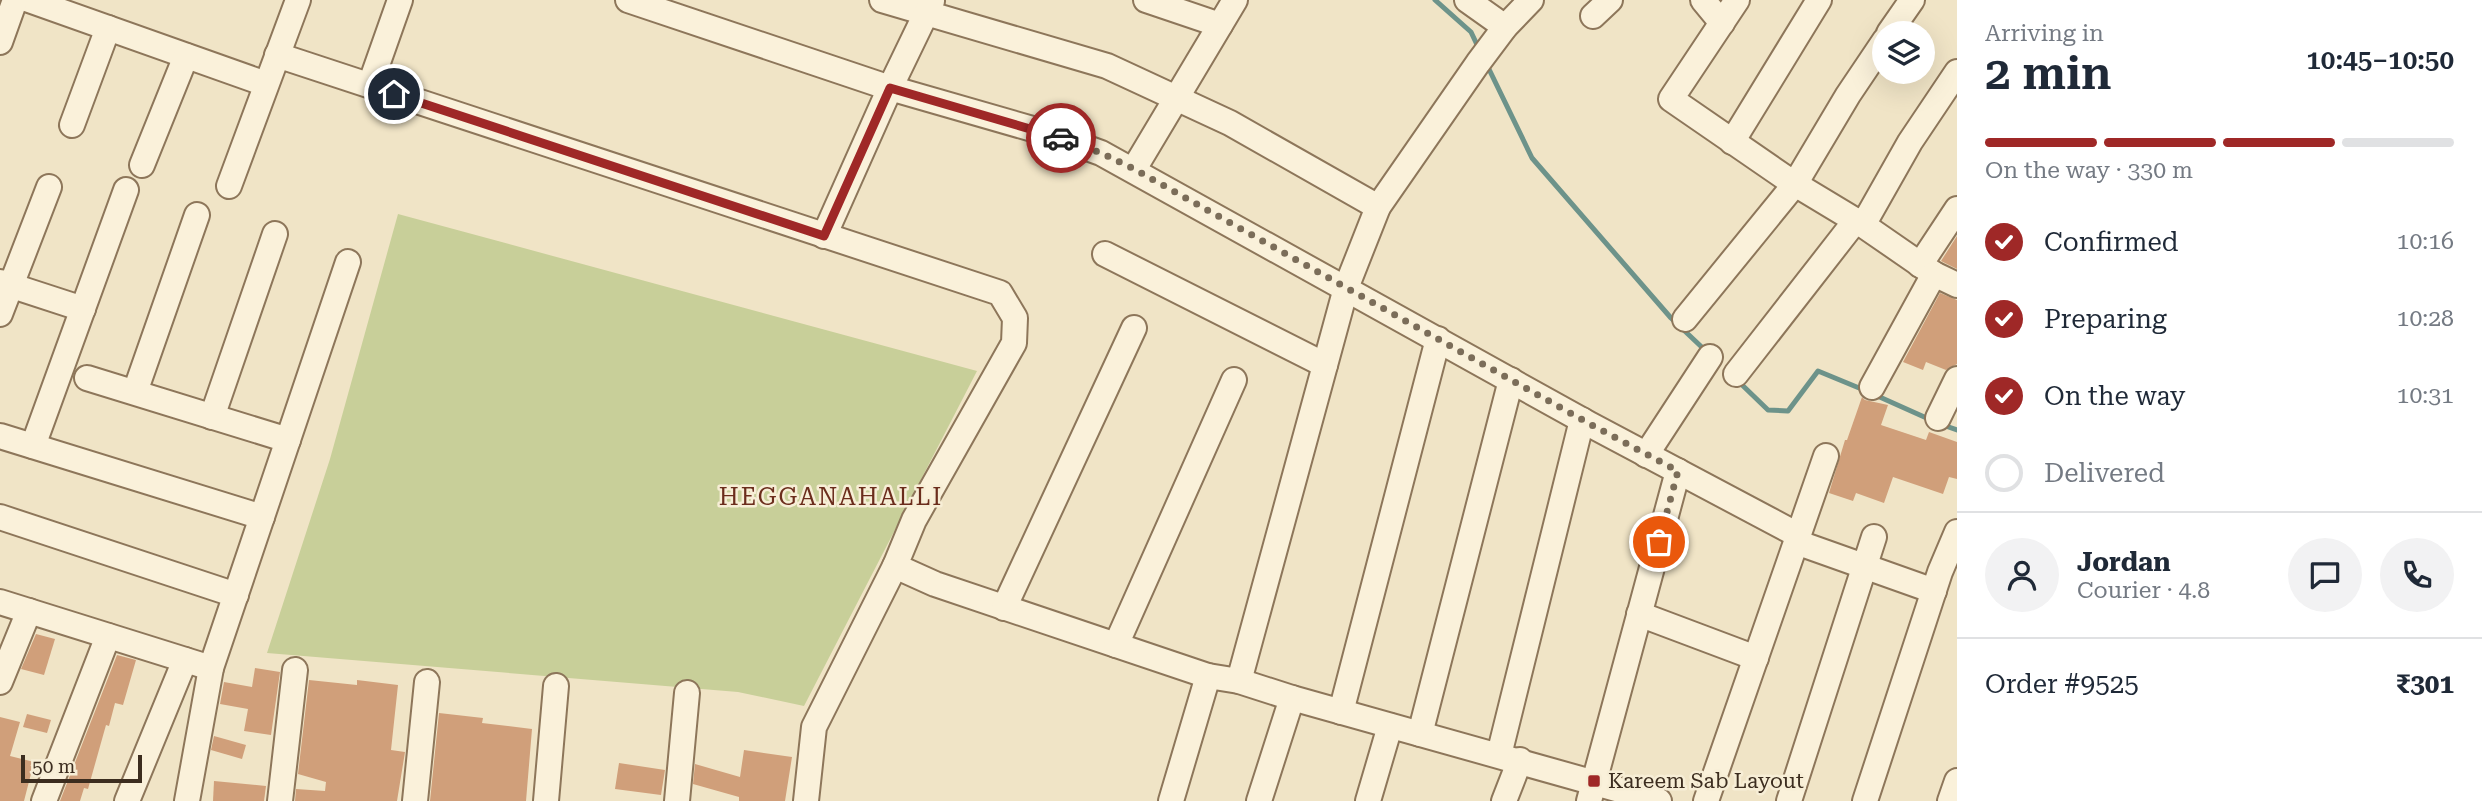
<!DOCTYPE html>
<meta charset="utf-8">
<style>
:root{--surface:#fff;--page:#f2f2f3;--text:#1f2937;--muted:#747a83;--line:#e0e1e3;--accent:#9f2827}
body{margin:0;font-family:"Roboto Serif",serif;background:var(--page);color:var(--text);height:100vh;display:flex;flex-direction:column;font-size:26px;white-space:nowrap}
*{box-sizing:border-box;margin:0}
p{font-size:23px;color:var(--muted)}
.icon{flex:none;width:38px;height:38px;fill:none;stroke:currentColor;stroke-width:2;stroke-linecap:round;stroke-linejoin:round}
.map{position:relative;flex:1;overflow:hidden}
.panel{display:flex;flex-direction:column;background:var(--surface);width:525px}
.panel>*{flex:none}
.tools{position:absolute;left:1872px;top:21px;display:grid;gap:14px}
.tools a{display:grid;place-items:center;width:63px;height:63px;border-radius:50%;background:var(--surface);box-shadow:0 7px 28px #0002;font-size:35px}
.scale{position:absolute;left:21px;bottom:18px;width:121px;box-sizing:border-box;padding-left:7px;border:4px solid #3c2d1f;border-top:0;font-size:19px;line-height:24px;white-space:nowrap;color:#3c2d1f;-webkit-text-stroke:5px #f7eed6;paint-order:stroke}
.pin{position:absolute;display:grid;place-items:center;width:60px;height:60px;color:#fff;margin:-30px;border:4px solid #fff;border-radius:50%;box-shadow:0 2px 7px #0007}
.courier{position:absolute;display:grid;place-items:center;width:70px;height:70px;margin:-35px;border:5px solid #9f2827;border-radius:50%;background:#fff;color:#222;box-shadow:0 2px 9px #0007}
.summary em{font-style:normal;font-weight:600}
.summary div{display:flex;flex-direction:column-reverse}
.summary{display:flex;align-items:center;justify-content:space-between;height:119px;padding:0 28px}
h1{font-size:46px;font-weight:600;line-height:52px}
.bar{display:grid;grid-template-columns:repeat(4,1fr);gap:10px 7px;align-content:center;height:84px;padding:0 28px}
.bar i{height:9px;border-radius:5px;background:var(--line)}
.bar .selected{background:var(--accent)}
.bar p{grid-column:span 4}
.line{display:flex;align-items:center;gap:18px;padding:0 28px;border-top:2px solid var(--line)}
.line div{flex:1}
.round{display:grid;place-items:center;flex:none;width:74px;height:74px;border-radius:37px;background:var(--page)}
ol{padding:0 28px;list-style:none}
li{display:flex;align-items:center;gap:21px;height:77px}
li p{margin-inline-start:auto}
li .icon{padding:7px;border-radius:50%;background:var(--accent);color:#fff;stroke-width:4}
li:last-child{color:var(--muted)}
li i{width:38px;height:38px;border:4px solid var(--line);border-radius:50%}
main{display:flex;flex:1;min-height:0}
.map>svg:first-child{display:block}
.green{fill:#c8cf99}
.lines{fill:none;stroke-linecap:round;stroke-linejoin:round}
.stream{stroke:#6d938a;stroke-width:5}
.building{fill:#d09f7a}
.minor-casing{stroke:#8d765a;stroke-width:28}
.minor{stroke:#faf1da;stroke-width:24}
.done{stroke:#7b6d59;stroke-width:7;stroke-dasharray:0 12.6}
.route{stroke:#9f2827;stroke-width:9}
.poi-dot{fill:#9f2827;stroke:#f7eed6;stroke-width:2.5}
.labels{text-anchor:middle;stroke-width:5;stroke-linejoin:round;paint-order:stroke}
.poi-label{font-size:21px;fill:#3c2d1f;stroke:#f7eed6;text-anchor:start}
.quarter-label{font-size:24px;letter-spacing:2px;fill:#6b2d1c;stroke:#f7eed6}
</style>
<main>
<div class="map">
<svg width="1957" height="801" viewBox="0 0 1957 801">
<rect width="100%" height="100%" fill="#f0e4c6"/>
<path class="green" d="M398,214L977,371L804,706L738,692L267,653L330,459Z"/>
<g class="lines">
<g class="stream">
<path d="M1435,0L1471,32L1480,51"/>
<path d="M1486,63L1532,158L1671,318L1708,353"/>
<path d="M1738,381L1768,410L1788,411L1818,371L1864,390"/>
<path d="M1873,394L1931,420"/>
<path d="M1940,424L1957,430"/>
</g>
</g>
<g class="building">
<path d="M1957,236V269L1941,261Z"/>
<path d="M1940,293L1957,300V364L1946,370L1926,362L1923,370L1903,362Z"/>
<path d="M1862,397L1865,400L1888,405L1881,425L1926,440L1929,432L1957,442V479L1949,477L1943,494L1893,477L1884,503L1856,493L1853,501L1829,493L1845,440H1847Z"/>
<path d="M36,634L55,639L44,675L21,669Z"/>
<path d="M117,655L136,660L123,705L115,703L109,726L106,725L88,789L84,788L80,801H60Z"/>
<path d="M255,668L280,672L271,735L244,731L248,709L220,704L224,682L252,687Z"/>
<path d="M309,680L357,685V680L398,685L391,750L405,752L397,801H295L296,789L325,791L326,782L298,774Z"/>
<path d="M439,713L483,718L482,723L532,729L526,801H430Z"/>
<path d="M27,714L51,720L47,733L23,727Z"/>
<path d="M0,717L20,722L10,756L34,762L24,801H0Z"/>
<path d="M214,736L246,745L242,759L211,750Z"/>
<path d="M744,750L792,757L785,801H739V797L693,784L695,764L740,777Z"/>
<path d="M619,763L665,770L661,795L615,789Z"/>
<path d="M214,781L266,786L264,801H213Z"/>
</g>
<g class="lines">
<g class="minor-casing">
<g id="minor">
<path d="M29,0L266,84"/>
<path d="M628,0L890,88L1043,132L1101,153L1589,424L1798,535"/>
<path d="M882,0L1107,66L1230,123L1378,207"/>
<path d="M1146,0L1220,25"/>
<path d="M1467,0L1505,27"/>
<path d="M1703,0L1722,23"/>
<path d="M1737,0L1671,99L1790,181L1863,225L1934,274L1957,285"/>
<path d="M1593,16L1610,0"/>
<path d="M1889,33L1912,0"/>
<path d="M0,42L15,0"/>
<path d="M277,55L1000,293L1015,318L1014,343L914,520L895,566L935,584L1208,676L1239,681L1292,698L1659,801"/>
<path d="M370,85L400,0"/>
<path d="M72,125L108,28"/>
<path d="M1732,142L1819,0"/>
<path d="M142,165L186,56"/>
<path d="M1134,169L1235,0"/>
<path d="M229,186L298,0"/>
<path d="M1863,225L1910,142L1957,72"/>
<path d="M824,236L890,88L932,1"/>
<path d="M1105,254L1325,365"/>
<path d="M1920,265L1957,209"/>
<path d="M0,282L83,309"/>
<path d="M0,314L49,187"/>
<path d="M1685,319L1795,184L1848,95L1885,40"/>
<path d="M1736,374L1856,220"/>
<path d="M87,378L288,440"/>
<path d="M1872,387L1934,274"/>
<path d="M135,392L197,215"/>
<path d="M212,417L275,234"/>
<path d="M1938,418L1957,379"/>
<path d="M0,436L262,517"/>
<path d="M33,446L126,190"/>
<path d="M1646,455L1710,357"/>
<path d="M0,517L236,595"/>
<path d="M1796,542L1934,591"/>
<path d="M0,602L211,668"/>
<path d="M1004,608L1134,328"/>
<path d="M1639,614L1756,658"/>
<path d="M1116,645L1234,380"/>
<path d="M1239,681L1346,288L1378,207L1478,63L1505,27L1531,0"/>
<path d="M0,682L29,611"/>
<path d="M1341,712L1438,339"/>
<path d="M1420,734L1511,380"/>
<path d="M1499,755L1582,420"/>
<path d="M44,801L108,636"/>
<path d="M127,801L185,660"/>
<path d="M187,801L211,668L348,262"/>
<path d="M280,801L295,670"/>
<path d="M415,801L427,682"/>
<path d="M546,801L556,686"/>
<path d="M677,801L687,693"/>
<path d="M806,801L814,727L895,566"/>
<path d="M1171,801L1208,676"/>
<path d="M1259,801L1292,698"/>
<path d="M1368,801L1390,726"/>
<path d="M1504,801L1520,760"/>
<path d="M1589,801L1678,471"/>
<path d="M1706,801L1826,456"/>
<path d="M1789,801L1874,537"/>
<path d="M1865,801L1940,572L1957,532"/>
<path d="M1950,801L1957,781"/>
</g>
</g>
<use href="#minor" class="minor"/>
</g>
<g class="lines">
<path class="done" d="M1061,138L1101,153L1134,169L1590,424L1678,471L1659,542"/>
<path class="route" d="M394,94L824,236L890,88L1061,138"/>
</g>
<rect class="poi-dot" x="1587" y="774" width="14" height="14" rx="3.5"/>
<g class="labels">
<g class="poi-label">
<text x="1608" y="788">Kareem Sab Layout</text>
</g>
<g class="quarter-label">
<text x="831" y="505">HEGGANAHALLI</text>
</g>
</g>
</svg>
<div class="tools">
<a><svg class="icon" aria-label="layers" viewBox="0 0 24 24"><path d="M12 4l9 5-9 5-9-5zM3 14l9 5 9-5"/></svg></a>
</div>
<div class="scale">50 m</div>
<div class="pin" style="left:1659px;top:542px;background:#ea580c"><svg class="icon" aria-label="bag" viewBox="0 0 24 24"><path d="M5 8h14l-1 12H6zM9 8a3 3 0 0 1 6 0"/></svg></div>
<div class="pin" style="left:394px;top:94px;background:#1f2937"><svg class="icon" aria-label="home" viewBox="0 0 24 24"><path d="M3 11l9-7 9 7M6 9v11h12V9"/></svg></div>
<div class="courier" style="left:1061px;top:138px"><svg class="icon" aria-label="car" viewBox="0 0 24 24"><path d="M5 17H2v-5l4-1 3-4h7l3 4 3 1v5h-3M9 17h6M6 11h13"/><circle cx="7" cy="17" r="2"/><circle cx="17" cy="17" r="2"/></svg></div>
</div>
<section class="panel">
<div class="summary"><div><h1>2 min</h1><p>Arriving in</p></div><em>10:45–10:50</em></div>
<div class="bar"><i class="selected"></i><i class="selected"></i><i class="selected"></i><i></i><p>On the way · 330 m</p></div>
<ol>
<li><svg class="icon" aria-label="check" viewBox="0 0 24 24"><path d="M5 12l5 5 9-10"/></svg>Confirmed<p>10:16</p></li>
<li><svg class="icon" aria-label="check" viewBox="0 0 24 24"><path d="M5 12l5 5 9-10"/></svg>Preparing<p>10:28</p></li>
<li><svg class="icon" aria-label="check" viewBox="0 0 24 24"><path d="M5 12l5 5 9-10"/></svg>On the way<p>10:31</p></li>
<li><i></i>Delivered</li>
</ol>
<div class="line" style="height:126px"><a class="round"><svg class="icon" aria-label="person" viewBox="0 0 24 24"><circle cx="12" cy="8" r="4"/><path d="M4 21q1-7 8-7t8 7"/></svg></a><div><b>Jordan</b><p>Courier · 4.8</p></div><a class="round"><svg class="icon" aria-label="chat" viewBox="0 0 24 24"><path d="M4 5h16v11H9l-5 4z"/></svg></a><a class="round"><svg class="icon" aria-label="phone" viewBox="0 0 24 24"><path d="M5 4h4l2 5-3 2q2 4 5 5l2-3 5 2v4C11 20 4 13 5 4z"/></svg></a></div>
<div class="line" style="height:91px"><div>Order #9525</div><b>₹301</b></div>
</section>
</main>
